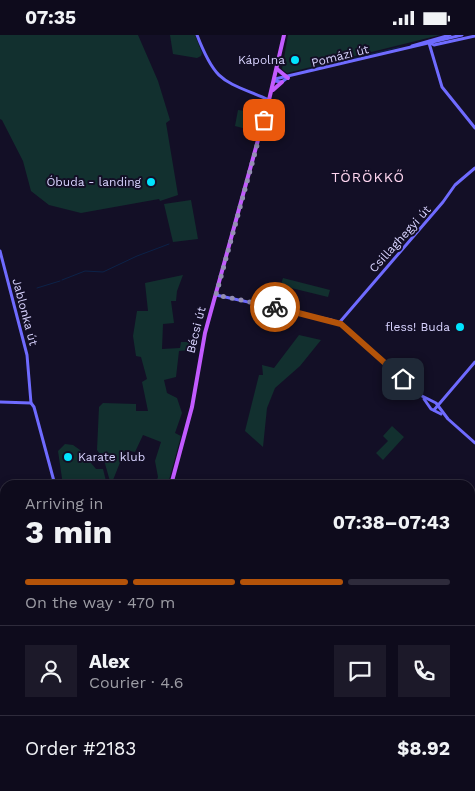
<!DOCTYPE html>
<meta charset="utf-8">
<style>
:root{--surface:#0e0b1c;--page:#1c1929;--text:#f1f3f6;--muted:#9b9ba3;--line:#2e2b3b;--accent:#b45309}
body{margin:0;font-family:"Work Sans",sans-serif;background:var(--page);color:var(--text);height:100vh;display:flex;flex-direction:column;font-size:19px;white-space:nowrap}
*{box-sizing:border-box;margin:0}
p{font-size:16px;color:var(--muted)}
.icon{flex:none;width:28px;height:28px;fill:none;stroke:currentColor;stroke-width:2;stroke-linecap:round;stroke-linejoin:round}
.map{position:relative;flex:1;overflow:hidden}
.drawer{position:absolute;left:0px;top:445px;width:475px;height:311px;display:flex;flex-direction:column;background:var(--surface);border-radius:15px 15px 0 0;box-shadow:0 2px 8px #0003,0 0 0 1px var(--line)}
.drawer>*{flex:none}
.pin{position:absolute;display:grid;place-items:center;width:42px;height:42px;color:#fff;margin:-21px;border-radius:10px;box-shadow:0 2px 8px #0006}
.courier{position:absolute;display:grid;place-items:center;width:50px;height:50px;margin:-25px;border:4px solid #b45309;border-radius:50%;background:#fff;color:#222;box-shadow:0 1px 6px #0007}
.headline em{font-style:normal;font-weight:700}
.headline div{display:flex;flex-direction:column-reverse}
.headline{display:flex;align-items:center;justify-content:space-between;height:85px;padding:0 25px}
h1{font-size:32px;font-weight:700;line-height:38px}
.bar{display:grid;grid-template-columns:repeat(4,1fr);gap:8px 5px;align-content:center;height:60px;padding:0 25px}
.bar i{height:6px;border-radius:4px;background:var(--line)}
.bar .current{background:var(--accent)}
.bar p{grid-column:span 4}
.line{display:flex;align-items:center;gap:12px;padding:0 25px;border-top:1px solid var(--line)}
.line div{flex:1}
.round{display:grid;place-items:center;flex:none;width:52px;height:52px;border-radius:0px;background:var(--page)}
.status{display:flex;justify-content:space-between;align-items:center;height:35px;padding:0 25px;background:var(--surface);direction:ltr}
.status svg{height:14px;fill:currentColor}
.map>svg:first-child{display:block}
.green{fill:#12302f}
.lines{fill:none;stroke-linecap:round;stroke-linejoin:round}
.stream{stroke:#0c2248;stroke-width:1}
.secondary{stroke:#6f6bff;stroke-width:3}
.primary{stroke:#c25bff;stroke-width:4}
.tram{stroke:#00e5ff;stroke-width:1}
.done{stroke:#948fb3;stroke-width:5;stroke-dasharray:0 9}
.route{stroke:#b45309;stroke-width:6}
.poi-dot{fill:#00e5ff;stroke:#130f26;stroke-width:2}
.labels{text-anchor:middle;stroke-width:4;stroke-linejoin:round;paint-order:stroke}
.street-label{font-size:12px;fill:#d9d4ff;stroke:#130f26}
.poi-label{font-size:12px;fill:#d9d4ff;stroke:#130f26;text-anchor:end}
.neighbourhood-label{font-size:14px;letter-spacing:1px;fill:#ffd6f0;stroke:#130f26}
</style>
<div class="status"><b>07:35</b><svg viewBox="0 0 49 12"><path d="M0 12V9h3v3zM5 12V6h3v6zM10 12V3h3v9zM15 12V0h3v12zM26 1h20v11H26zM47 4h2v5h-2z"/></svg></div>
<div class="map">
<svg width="475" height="756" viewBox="0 0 475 756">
<rect width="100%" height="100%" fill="#130f26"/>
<g class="green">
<path d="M0,0H138L158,46L170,85L166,88L178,160L160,166L159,164L81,178L49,170L31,156L23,126L2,85L0,84Z"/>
<path d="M170,0H195L202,18L201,21L197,23L173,19Z"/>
<path d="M288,0H440L287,38L282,34Z"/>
<path d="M247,73L260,77L258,97L235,91L238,75L245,76Z"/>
<path d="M191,165L198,204L173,207L164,169Z"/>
<path d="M183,240L177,256L176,266H171L174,288L163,289L162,314L180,313L181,307H189L190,315L179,316L176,342L164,345L167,358L177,363L182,378L175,398L181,401L169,445L167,450H155L158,442L155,426L161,407L143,400L135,417L125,415L111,450L104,425L97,415L99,372L103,368L136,369V376H148L142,347L147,344L141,322L136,321L133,301L137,276H148L145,248Z"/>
<path d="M283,243L330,255L328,262L283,251L281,249Z"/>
<path d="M299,300L321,305L300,331L275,353L267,373L263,412L245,396L259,340H263L262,330L274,333Z"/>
<path d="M392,391L404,402L383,425L376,418L388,406L383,401Z"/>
<path d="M65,409L73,410L80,415L96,434H103L107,450H63L58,416Z"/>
<path d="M0,566L5,575V694L0,693Z"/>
</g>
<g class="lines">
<g class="stream">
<path d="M306,35L400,12"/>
<path d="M62,245L85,236L103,237L137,221L169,209"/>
<path d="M37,253L60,246"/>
</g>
<g class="secondary">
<path d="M197,0C216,49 223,45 269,65"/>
<path d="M429,8L442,52L475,93"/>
<path d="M430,8L434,10L475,1"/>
<path d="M412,11L450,0"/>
<path d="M275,44L462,0"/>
<path d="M274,46L282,47L287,43"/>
<path d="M0,216L27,320L31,368L34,372L55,450"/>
<path d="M216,260L331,285L343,290L422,361L436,368L448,384L475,408"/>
<path d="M339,288L443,167L455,150L475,133"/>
<path d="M424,364L431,374L441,379"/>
<path d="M0,367L31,368"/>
<path d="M434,375L475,327"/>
<path d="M474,563L475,565"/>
<path d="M470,586L475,581"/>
<path d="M369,751L375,756"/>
<path d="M38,756L40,751"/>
<path d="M43,756L45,751"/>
</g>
<g class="primary">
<path d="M277,34L288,43"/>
<path d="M273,55L282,47"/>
<path d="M171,450L192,372L205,298L269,65L284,0"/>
<path d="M470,729L475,724"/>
<path d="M470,736L475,730"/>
<path d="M128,751L129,756"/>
<path d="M135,751L136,756"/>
<path d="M445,756L449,751"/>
<path d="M452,756L456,751"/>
</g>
<g class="tram">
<path d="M132,751L133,756"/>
<path d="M40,756L42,751"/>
</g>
</g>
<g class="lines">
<path class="done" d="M264,85L216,260L275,272"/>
<path class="route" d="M275,272L341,289L403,344"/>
</g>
<g class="poi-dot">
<circle cx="295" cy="25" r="5"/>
<circle cx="151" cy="147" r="5"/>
<circle cx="460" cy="292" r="5"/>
<circle cx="68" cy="422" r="5"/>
</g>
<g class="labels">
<g class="street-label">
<text transform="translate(340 21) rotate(-14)" y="4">Pomázi út</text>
<text transform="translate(400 204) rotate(-48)" y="4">Csillaghegyi út</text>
<text transform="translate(25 277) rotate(75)" y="4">Jablonka út</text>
<text transform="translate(196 295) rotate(-76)" y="4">Bécsi út</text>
</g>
<g class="poi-label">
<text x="285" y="29">Kápolna</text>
<text x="141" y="151">Óbuda - landing</text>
<text x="450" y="296">fless! Buda</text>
<text x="78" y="426" text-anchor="start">Karate klub</text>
</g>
<g class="neighbourhood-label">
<text x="368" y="147">TÖRÖKKŐ</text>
</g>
</g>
</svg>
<div class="pin" style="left:264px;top:85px;background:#ea580c"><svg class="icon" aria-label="bag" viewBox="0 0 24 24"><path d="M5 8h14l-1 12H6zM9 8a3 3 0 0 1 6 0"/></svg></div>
<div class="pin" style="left:403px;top:344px;background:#1f2937"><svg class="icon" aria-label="home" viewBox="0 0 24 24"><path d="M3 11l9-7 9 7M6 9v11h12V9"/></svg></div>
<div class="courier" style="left:275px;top:272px"><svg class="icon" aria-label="bike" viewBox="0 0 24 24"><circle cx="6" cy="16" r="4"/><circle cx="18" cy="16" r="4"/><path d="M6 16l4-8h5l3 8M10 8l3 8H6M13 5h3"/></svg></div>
<section class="drawer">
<div class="headline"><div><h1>3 min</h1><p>Arriving in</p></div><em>07:38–07:43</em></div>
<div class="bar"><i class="current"></i><i class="current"></i><i class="current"></i><i></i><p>On the way · 470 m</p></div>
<div class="line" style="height:90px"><a class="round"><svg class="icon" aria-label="person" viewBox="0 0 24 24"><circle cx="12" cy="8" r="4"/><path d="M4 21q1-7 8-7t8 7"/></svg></a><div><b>Alex</b><p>Courier · 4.6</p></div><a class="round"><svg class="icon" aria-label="chat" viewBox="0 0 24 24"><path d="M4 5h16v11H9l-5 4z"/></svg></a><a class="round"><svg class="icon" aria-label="phone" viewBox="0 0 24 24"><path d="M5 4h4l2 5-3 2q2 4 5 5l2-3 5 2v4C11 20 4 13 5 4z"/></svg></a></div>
<div class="line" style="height:65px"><div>Order #2183</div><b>$8.92</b></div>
</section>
</div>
